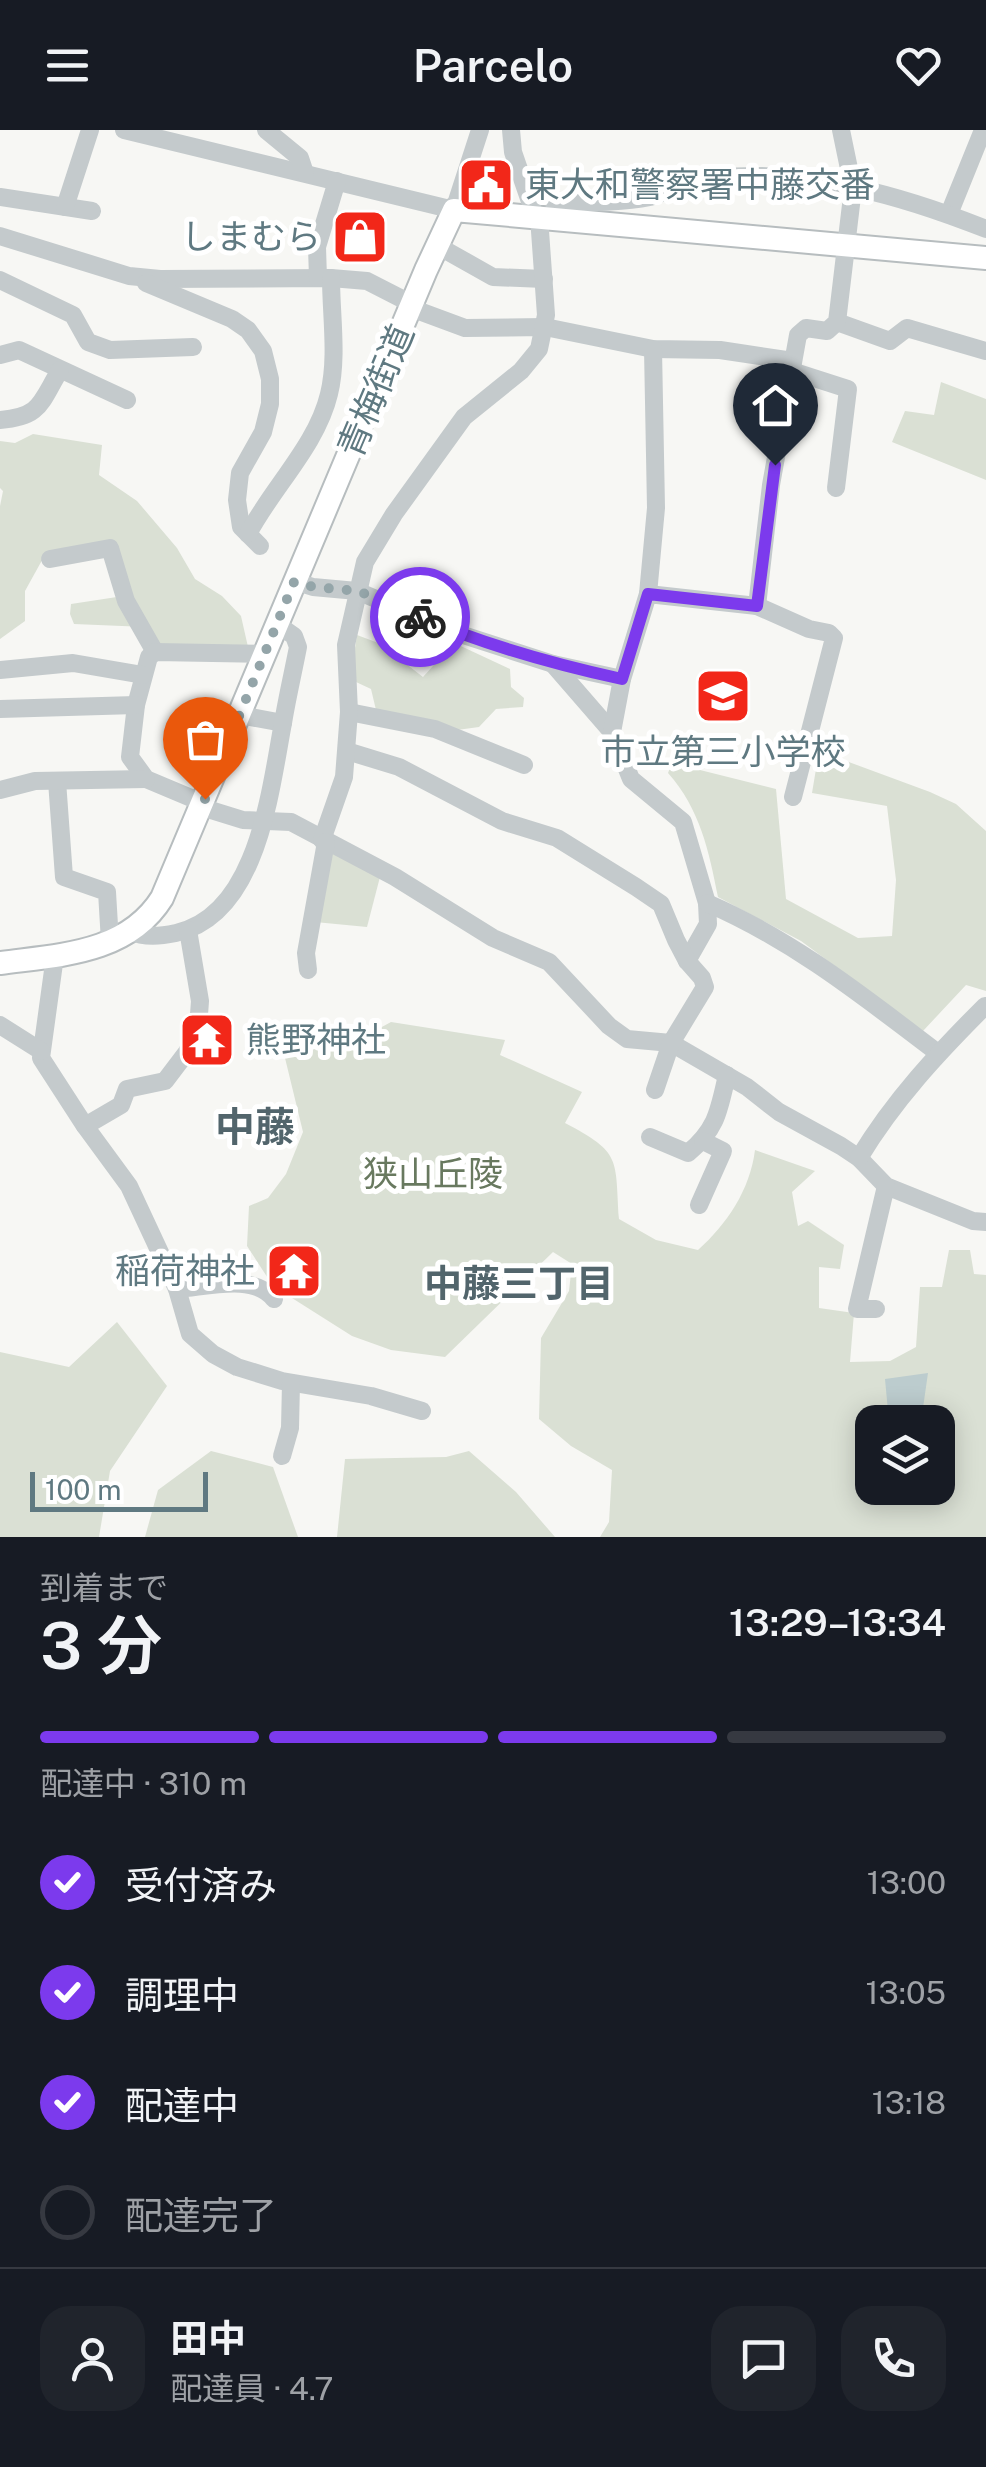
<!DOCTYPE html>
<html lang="ja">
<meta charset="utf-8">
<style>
:root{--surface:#171b24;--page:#20242c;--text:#f1f3f6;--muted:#9ea1a6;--line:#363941;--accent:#7c3aed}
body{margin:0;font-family:"Public Sans","Noto Sans JP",sans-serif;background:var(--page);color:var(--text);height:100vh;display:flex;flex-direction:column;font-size:38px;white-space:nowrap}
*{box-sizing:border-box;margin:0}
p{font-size:32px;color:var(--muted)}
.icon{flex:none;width:55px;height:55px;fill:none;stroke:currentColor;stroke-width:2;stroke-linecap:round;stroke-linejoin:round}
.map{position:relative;height:1407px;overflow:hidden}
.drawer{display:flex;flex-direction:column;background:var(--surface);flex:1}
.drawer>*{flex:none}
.tools{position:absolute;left:855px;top:1275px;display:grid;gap:20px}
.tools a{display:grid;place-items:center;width:100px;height:100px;border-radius:20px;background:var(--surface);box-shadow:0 5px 25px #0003;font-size:50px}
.scale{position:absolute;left:30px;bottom:25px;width:178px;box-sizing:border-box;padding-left:10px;border:5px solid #5f7981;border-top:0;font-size:28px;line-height:35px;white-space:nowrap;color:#5f7981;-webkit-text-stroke:8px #fff;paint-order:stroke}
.pin{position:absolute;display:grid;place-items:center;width:85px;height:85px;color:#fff;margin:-102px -42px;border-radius:50% 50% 50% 0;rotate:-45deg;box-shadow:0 0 10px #0007}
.pin .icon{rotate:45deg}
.courier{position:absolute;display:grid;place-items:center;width:100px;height:100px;margin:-50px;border:8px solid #7c3aed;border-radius:50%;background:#fff;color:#222;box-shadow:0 2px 12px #0007}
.overview em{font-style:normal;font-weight:600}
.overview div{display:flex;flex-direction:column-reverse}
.overview{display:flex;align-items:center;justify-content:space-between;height:170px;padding:0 40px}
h1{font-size:65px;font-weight:600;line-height:75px}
.bar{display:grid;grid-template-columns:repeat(4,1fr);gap:15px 10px;align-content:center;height:120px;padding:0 40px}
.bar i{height:12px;border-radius:8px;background:var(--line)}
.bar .selected{background:var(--accent)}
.bar p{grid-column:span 4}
.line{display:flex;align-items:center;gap:25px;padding:0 40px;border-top:2px solid var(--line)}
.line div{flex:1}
.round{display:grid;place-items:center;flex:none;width:105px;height:105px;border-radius:30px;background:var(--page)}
ol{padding:0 40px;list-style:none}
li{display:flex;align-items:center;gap:30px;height:110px}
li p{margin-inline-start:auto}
li .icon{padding:10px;border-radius:50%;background:var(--accent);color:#fff;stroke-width:4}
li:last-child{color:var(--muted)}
li i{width:55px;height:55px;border:5px solid var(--line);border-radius:50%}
header{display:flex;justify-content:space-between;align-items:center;height:130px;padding:0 40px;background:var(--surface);font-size:45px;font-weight:600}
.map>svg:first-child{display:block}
.green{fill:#dae0d4;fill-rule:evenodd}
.water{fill:#bcccce}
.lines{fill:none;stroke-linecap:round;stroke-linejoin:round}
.major-casing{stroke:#b7bdbf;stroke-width:26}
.minor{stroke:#c4cacc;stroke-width:18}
.major{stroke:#fff;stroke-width:22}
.done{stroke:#94a5a9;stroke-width:10;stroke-dasharray:0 18}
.route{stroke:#7c3aed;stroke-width:12}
.labels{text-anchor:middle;stroke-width:10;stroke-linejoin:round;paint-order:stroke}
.poi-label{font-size:35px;fill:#5f7981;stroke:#fff;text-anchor:start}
.street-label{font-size:35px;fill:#5f7981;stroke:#fff}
.park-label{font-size:35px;fill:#68795f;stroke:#fff}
.neighbourhood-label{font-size:38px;font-weight:bold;fill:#52656c;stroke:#fff}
.quarter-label{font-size:40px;font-weight:bold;fill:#52656c;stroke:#fff}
</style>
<header><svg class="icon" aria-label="menu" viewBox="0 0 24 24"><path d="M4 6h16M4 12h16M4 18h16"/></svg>Parcelo<svg class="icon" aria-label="heart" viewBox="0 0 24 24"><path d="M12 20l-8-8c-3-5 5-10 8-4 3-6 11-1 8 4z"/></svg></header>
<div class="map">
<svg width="986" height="1407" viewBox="0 0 986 1407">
<rect width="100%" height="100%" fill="#f7f7f4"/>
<g class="green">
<path d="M941,252L986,269V350L892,312L905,281L934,285Z"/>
<path d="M33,304L102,315L99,345L137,371L177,418L195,449L222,466L241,486L248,517L156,514L146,497L74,494L70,484L71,474L130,465L111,414L46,423L25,461V491L0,509V376L3,361L0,358V311L15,313Z"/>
<path d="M435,504L510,539L511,557L524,568L523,577L496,579L479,597L457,600L376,580L371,559L356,552L352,537L357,505L405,523V533L423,547L442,526Z"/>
<path d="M819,621L930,662L956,674L986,701V861L966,855L923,901L801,811L718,767C709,721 700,679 668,643L672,633L776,659L786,769L858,808L892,806L896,750L887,676L812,663Z"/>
<path d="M327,720L381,743L367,797L315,792Z"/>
<path d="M391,892L505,910L500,925L582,962L565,993C622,1023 615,1028 619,1089L656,1110L698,1120C727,1094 750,1060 755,1020L815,1041L792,1062L798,1096L808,1091L844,1115L840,1139L819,1137V1178L854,1183L850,1232L890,1231L916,1217L920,1157H942L949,1120H970L974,1144L986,1145V1407H600L609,1392L612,1340L571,1316L539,1289L541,1208L569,1161L572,1134L553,1122L445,1227L391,1220L352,1206L273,1156L247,1116L249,1076L268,1068L286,1044L303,1002L285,928L308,916L380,898ZM872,1292H938V1358H872Z"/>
<path d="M117,1192L167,1256L110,1341L99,1407H0V1222L69,1237Z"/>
<path d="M211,1321L273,1337L298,1407H145L158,1360Z"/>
<path d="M469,1321L516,1362L555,1407H337L345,1329L446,1327Z"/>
</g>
<path class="water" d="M928,1243L921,1292H889L885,1249Z"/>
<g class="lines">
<g class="major-casing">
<path id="major" d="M0,833C59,825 127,824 162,768L426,140L454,80L986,128"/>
</g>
<g class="minor">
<path d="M124,0L454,80L480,0"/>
<path d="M266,0L300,28L305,43"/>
<path d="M511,0L513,22L535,86"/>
<path d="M0,67L92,81"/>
<path d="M65,77L90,0"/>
<path d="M949,84L983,0"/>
<path d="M550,88L558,72C589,72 620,73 650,67C663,64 673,56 686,52C695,50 706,49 716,48C807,38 903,66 986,99"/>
<path d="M0,106L129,146L160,149L331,148L367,151L412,174"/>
<path d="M438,116L493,147L544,149"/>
<path d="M318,148L317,117L337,51"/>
<path d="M0,150L73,185L88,212L110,220L193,217"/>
<path d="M146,153L232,189L248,200L263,221L270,249V274L263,302L240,343L237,370L241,397L260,416"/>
<path d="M411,178L465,198L545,197L653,219L720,220L793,231"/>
<path d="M837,192L890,211L907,198L986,221"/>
<path d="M0,225L19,220L127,270"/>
<path d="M792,241L848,259L836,358"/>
<path d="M0,290C41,287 40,273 60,240"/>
<path d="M248,404C272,358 317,315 329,264C338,228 331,185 331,148"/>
<path d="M50,429L110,418L126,471L155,522"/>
<path d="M294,451L313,457L357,461L457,503L553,534L622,549"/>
<path d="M648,464L656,378L653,219"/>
<path d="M757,476L771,355L798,205L806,198L827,201L837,192L853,58L841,0"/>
<path d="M265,524L155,522L149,527L136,575L130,627L146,649L196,670L201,677L243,690L291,692L395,747L493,808L549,832L609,896L627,909L671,913L747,957L779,982L841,1016L859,1028L886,1056L973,1091L986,1092"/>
<path d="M553,534L612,602L631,649L683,692L707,773L708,794L687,831"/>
<path d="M0,540L73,533L143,545"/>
<path d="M0,579L136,575"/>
<path d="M349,582L435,599L524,635"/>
<path d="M239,585L283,593"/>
<path d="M612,602L622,549L648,464L757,476L809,499L829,503L834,508L793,667"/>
<path d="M347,621L399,637L502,691L557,708L636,757L661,774L676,810L687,831L702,848L705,857L671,913L655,960"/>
<path d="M57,651L64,747L107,762L110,812"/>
<path d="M0,660L35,651L146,649"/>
<path d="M322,710L344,647L349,582L346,515L365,432L394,384L464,287L521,241L539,219L546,185L539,87"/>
<path d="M707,773C793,810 864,867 938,923"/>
<path d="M130,801C145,808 161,806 176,803C258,785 270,661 283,593C287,568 293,543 298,517L294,506L277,494"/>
<path d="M55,826L41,928L85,996L129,1056L177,1159L190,1204L213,1224L237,1237L282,1251L371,1266L422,1281"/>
<path d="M308,840L306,823L326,712"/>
<path d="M0,895L41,921"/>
<path d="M85,996L121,975L127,959L165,951L187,922L198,898L200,871L188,800"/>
<path d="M650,1007L688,1023C717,999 719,980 727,945"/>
<path d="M859,1028C894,970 938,923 985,876"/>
<path d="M699,1075L723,1021L703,1011"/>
<path d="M177,1159C207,1157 254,1143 274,1169"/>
<path d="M876,1179H857L886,1056"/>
<path d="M282,1326L290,1298L291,1253"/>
</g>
<use href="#major" class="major"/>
</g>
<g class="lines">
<path class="done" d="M205,669L294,452L314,457L358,461L420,487"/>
<path class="route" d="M420,487C485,515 553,534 622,549L648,464L757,476L775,335"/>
</g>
<defs>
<g id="civic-square" transform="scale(2.875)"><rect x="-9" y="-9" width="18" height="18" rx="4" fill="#f22719" stroke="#fff"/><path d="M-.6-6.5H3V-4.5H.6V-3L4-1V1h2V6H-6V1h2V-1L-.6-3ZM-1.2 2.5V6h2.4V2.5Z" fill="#fff"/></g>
<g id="shop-square" transform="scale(2.875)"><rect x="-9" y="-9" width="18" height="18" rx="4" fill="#f22719" stroke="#fff"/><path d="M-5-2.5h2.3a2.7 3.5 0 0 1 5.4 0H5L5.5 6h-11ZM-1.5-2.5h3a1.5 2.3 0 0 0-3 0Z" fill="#fff"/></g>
<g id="school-square" transform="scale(2.875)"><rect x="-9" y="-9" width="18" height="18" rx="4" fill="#f22719" stroke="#fff"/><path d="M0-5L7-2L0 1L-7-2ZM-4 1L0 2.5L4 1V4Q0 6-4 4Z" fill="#fff"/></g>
<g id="temple-square" transform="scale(2.875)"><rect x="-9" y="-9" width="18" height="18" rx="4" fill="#f22719" stroke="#fff"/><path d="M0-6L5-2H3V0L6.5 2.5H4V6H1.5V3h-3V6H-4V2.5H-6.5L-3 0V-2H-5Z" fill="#fff"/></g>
</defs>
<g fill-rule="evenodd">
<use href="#civic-square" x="486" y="55"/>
<use href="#shop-square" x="360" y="107"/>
<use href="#school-square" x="723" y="566"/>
<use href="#temple-square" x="207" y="910"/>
<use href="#temple-square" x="294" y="1141"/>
</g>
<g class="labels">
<g class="poi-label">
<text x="525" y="67">東大和警察署中藤交番</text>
<text x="321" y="119" text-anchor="end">しまむら</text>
<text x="723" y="634" text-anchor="middle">市立第三小学校</text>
<text x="246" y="922">熊野神社</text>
<text x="255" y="1153" text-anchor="end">稲荷神社</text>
</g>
<g class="street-label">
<text transform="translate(376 261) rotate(-67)" y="12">青梅街道</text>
</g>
<g class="park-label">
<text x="433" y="1056">狭山丘陵</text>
</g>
<g class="neighbourhood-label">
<text x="519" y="1167">中藤三丁目</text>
</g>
<g class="quarter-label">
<text x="255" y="1011">中藤</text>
</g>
</g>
</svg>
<div class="tools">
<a><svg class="icon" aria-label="layers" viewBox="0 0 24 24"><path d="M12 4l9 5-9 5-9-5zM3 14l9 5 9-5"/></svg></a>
</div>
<div class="scale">100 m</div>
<div class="pin" style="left:205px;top:669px;background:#ea580c"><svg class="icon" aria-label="bag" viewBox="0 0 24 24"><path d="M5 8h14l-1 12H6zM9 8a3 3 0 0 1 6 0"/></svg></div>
<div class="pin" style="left:775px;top:335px;background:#1f2937"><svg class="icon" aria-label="home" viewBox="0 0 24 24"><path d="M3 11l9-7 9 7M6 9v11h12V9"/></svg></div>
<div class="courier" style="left:420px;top:487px"><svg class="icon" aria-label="bike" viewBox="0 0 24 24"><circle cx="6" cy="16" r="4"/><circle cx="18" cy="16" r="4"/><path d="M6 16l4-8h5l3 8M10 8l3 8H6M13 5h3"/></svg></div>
</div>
<section class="drawer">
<div class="overview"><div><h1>3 分</h1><p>到着まで</p></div><em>13:29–13:34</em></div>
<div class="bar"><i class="selected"></i><i class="selected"></i><i class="selected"></i><i></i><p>配達中 · 310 m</p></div>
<ol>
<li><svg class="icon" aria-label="check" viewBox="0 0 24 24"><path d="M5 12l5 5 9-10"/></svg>受付済み<p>13:00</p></li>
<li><svg class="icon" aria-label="check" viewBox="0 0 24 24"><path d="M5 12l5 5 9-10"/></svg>調理中<p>13:05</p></li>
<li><svg class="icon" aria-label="check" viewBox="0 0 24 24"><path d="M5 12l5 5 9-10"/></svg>配達中<p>13:18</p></li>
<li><i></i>配達完了</li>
</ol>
<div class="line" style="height:180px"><a class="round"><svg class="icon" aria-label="person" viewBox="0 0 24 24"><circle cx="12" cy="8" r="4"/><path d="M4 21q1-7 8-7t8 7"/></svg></a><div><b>田中</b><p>配達員 · 4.7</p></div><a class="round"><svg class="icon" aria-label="chat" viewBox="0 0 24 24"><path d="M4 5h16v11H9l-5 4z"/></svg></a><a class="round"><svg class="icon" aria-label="phone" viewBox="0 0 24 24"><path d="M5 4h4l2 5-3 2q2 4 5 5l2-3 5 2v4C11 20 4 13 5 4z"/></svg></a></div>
</section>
